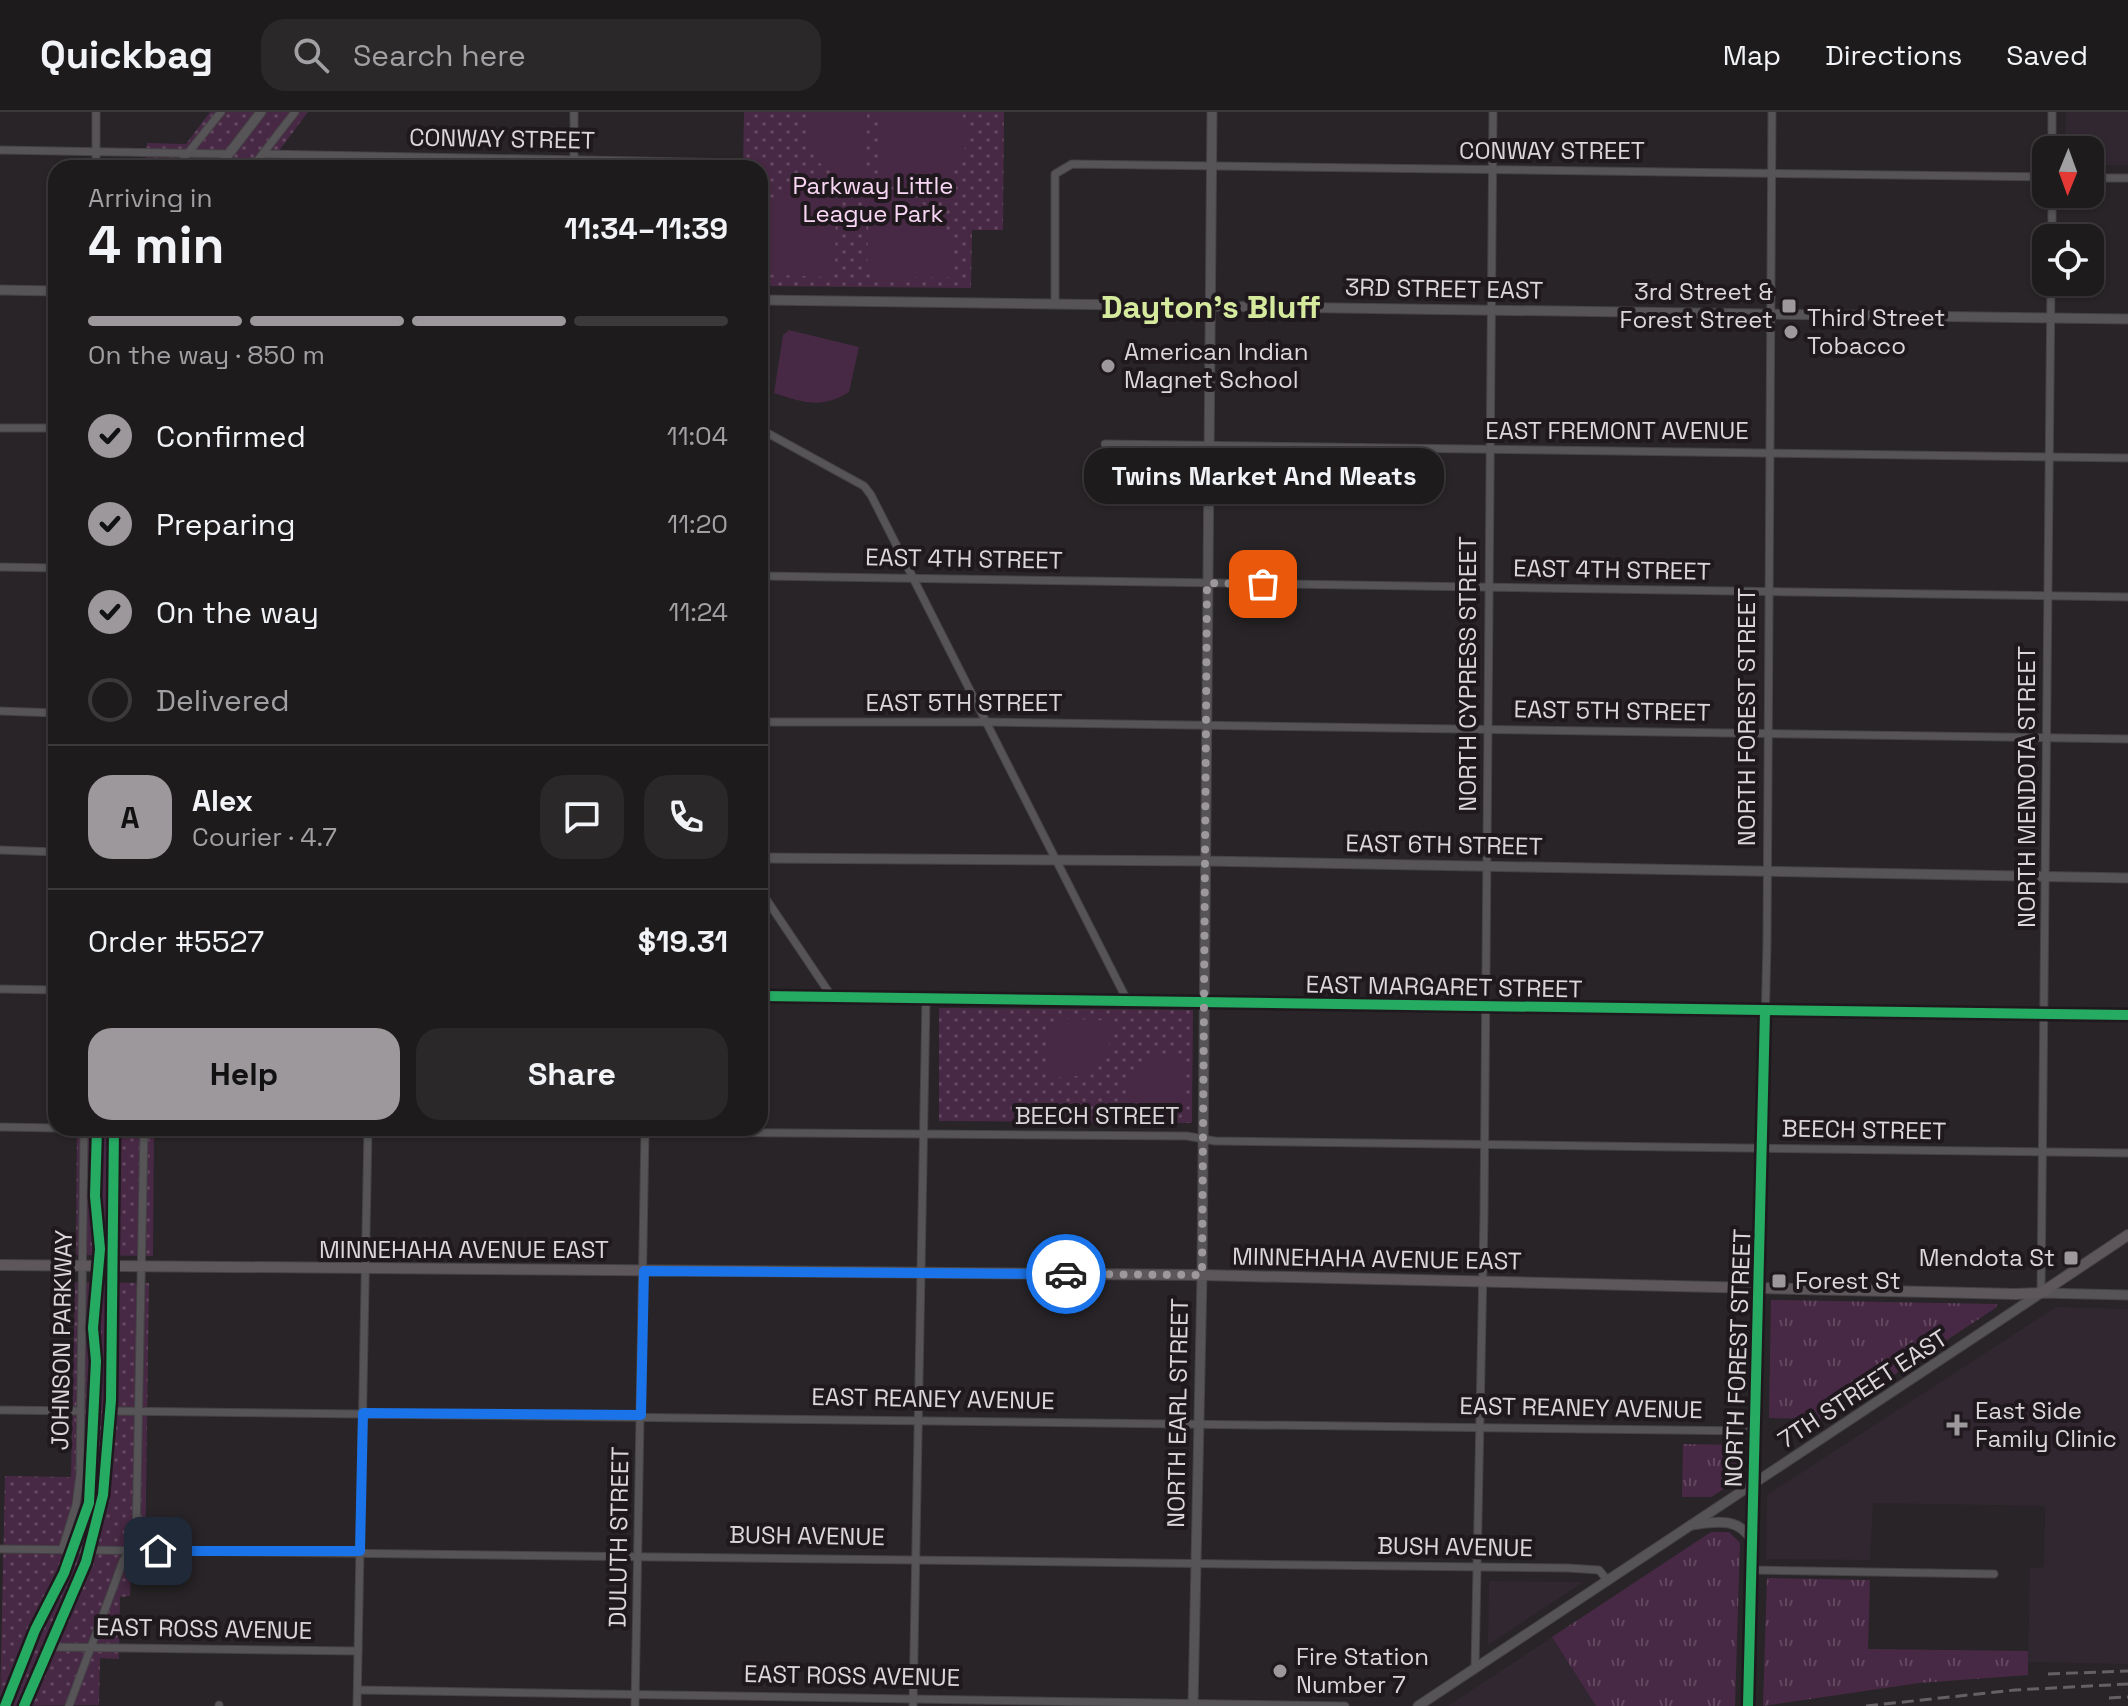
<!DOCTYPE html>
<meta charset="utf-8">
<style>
:root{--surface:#1e1b1d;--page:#2b282a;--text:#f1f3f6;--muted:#a1a1a4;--line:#3c393b;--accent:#9c989b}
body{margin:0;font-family:"Space Grotesk",sans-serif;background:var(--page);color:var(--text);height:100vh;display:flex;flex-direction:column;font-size:30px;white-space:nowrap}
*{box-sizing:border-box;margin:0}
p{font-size:26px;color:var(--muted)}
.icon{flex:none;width:44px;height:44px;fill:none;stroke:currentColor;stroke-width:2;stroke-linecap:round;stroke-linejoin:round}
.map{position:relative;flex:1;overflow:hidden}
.details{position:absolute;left:48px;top:48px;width:720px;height:976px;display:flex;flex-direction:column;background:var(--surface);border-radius:24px;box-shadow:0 2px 6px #0004,0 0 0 2px var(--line)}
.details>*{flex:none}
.needle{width:52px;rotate:181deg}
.fabs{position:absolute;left:2032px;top:24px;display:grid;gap:16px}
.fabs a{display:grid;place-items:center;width:72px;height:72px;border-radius:16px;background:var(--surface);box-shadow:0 2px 6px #0004,0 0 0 2px var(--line);font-size:40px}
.pin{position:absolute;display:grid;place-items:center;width:68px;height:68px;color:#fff;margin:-34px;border-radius:16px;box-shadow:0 4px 12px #0006}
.courier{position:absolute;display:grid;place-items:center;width:80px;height:80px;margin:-40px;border:6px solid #1a73e8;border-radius:50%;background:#fff;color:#222;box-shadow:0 2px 10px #0007}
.bubble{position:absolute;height:56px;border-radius:24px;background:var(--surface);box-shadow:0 2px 6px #0004,0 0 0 2px var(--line);font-size:26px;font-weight:800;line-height:56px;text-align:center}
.summary em{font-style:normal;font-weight:800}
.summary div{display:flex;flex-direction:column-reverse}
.summary{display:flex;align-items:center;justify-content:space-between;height:136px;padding:0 40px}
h1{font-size:52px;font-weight:800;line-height:60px}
.bar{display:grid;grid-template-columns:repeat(4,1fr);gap:12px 8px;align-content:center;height:96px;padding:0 40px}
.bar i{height:10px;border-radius:6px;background:var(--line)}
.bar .active{background:var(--accent)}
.bar p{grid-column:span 4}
.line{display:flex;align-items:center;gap:20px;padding:0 40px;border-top:2px solid var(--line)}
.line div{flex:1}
.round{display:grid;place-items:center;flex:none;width:84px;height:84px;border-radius:24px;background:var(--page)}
ol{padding:0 40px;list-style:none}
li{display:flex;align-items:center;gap:24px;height:88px}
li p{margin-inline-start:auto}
li .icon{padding:8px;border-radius:50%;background:var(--accent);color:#111;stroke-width:4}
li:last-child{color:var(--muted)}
li i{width:44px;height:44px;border:4px solid var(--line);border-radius:50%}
.cta{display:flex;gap:16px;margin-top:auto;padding:16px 40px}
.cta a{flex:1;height:92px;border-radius:24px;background:var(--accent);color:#111;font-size:32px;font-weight:800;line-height:92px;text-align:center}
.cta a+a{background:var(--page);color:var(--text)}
header{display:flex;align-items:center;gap:48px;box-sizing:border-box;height:112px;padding:0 40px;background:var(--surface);border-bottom:2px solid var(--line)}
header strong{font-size:38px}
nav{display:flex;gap:44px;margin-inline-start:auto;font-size:28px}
.search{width:560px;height:72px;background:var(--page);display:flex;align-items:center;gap:20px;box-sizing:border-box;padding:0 28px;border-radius:24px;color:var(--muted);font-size:30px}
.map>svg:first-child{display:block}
.built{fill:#312730}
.grass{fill:url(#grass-tufts)}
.park{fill:url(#park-dots)}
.pitch{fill:#482945}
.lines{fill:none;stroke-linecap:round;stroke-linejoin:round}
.minor-casing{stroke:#444244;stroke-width:9}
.tertiary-casing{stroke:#444244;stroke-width:11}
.secondary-casing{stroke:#444244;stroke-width:12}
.minor{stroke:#565456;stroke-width:7}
.tertiary{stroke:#565456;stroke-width:9}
.secondary{stroke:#5d575c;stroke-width:10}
.rail{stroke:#646063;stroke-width:3;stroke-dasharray:12 6;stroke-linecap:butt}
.cycleway-casing{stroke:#1f191e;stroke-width:15}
.cycleway{stroke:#26ab63;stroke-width:10}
.done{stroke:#9c989b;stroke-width:8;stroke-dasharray:0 14.4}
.route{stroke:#1a73e8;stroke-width:10}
.poi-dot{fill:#9c989b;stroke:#1f191e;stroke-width:3}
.labels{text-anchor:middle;stroke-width:8;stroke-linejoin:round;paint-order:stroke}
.street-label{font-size:24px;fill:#dad6d9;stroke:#1f191e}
.park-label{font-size:24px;fill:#f9d6f4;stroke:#1f191e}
.poi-label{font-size:24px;fill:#dad6d9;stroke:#1f191e;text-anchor:start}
.district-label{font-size:32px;font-weight:bold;fill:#d6ea9e;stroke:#1f191e}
</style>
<header>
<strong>Quickbag</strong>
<div class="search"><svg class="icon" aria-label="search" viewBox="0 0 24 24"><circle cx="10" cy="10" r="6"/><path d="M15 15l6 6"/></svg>Search here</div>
<nav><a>Map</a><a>Directions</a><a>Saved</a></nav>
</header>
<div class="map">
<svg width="2128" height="1594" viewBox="0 0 2128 1594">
<defs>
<pattern id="grass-tufts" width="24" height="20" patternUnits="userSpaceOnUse" patternTransform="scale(2)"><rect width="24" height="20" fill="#482945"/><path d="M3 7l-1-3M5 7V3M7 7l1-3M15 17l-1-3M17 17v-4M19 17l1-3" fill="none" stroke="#62475f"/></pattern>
<pattern id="park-dots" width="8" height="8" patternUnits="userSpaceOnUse" patternTransform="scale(2)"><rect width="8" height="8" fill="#482945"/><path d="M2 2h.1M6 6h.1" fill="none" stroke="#62475f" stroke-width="1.8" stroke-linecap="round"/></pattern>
</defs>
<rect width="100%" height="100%" fill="#282427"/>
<g class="built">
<path d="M2066,0H2128V53H2090V38H2065Z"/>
<path d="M2056,1195L2128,1197V1552L2028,1550L2030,1456L2044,1455L2045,1394L1873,1391L1870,1448L1766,1447L1767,1383Z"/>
<path d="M1489,1469L1581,1470L1582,1471L1488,1533Z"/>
<path d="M1552,1525L1596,1594H1448Z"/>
</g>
<g class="grass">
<path d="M1771,1188L1997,1192V1195L1827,1307L1769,1306Z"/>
<path d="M1683,1332L1743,1333V1365L1711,1385H1682Z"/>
<path d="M1711,1420H1729L1740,1431L1735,1594H1596L1552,1525Z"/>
<path d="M1767,1466L1870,1468L1868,1537L2028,1539V1563L1919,1571L1763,1594Z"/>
</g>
<g class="park">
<path d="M210,0H308L266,56H145L147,31L186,32Z"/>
<path d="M744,0H1004L1003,118H972L971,176L760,174V56H743Z"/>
<path d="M939,896L1193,898L1192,1011L939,1009Z"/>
<path d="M77,1016H154L153,1144L76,1143Z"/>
<path d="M75,1170L149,1171L145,1455H131L130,1484L120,1485L119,1547L100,1546L99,1593L0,1594L5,1364L71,1365Z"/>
</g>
<g class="pitch">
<path d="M806,0H867L866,66C819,64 805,45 806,0Z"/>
<path d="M880,0H962L968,27L960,51L934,73L882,75Z"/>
<path d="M825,70L836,74L835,156L825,165L760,162V99C781,81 798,74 825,70Z"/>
<path d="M904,83C943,96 953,127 955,165L874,166L867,159L869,89Z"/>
<path d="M789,218L859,235L849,280C822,297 804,291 774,281L783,223Z"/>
<path d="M1058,906L1115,909L1106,946L1091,963L1046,966L1048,915Z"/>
<path d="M1184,944L1183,999L1178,1005L1126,1004L1129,963L1146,947Z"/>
</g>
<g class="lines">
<g class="minor-casing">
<g id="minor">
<path d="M0,38L228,42"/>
<path d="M2052,38V0"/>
<path d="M263,42L740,51"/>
<path d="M96,56V0"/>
<path d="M176,56L221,0"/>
<path d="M257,56L254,53L295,0"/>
<path d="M574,56V0"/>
<path d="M2090,66H2128"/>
<path d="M2052,82V126"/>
<path d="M1055,192V62L1072,52L2046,65"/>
<path d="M0,316H56"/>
<path d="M760,317L864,374L871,383L1127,888"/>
<path d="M1105,332L2128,346"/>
<path d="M0,455L56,456"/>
<path d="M760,464L2128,485"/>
<path d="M0,599L56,601"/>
<path d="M760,610H989L2128,627"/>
<path d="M0,738L56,740"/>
<path d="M760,778L832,885"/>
<path d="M0,877L56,878"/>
<path d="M760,884L2128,903"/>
<path d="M0,1015L56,1016"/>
<path d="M92,1016H104"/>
<path d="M160,1016L1187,1024L1215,1029L2128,1041"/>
<path d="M1759,1175L1767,830L1772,0"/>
<path d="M2041,1181L2051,170"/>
<path d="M0,1298L80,1299"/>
<path d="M111,1299L1754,1319"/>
<path d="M0,1437L1568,1456L1599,1458L1608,1469"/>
<path d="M62,1438L76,1393L80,1363L84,1016"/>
<path d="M1751,1458L1994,1462"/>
<path d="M50,1535L358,1539"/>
<path d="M1475,1557L1484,1103L1493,0"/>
<path d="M358,1578L1345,1594"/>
<path d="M69,1594L123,1449L136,1428L144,1016"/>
<path d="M219,1594V1593"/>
<path d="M357,1594L368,1016"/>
<path d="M635,1594L645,1018"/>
<path d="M913,1594L926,887"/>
</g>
</g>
<g class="tertiary-casing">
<g id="tertiary">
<path d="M218,56L261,0"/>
<path d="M0,178L56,179"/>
<path d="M760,188L2128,207"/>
<path d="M760,746L1205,749L2128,766"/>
<path d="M1691,1413C1714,1410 1739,1404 1752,1429"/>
<path d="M24,1594L86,1450L103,1383L111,1288L114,1016"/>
<path d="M1193,1594L1202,1163L1212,0"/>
<path d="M1418,1594L2041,1181L2128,1183"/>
<path d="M1748,1594L1759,1175"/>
</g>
</g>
<g class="secondary-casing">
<path id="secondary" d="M0,1153L1202,1163L2016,1182L2041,1181L2128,1123"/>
</g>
<use href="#minor" class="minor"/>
<use href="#tertiary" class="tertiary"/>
<use href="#secondary" class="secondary"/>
<g class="rail">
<path d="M2048,1562L2128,1559"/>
<path d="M2109,1586L2128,1585"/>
<path d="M1866,1594L2015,1578L2128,1572"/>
</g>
<g class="cycleway-casing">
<g id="cycleway">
<path d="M760,884L2128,903"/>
<path d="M5,1594L35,1518L64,1461L89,1391L96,1249L93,1216L100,1137L95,1084L97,1016"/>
<path d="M24,1594L86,1450L103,1383L111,1288L114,1016"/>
<path d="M1748,1594L1765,899"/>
</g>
</g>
<use href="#cycleway" class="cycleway"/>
</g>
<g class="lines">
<path class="done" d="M1066,1162L1202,1163L1207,471L1263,472"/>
<path class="route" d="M158,1439H360L363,1301L641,1303L644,1159L1066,1162"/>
</g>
<g class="poi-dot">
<rect x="1781" y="186" width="16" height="16" rx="4"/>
<circle cx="1791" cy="220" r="8"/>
<circle cx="1108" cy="254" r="8"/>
<rect x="2063" y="1138" width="16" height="16" rx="4"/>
<rect x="1771" y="1161" width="16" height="16" rx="4"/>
<path d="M1953 1301h8v8h8v8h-8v8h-8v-8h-8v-8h8z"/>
<circle cx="1280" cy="1559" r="8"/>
</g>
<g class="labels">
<g class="street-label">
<text transform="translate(502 27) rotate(1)" y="8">CONWAY STREET</text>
<text x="1552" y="47">CONWAY STREET</text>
<text transform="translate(1444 177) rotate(1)" y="8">3RD STREET EAST</text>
<text x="1617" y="327">EAST FREMONT AVENUE</text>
<text transform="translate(964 447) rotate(1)" y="8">EAST 4TH STREET</text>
<text transform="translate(1612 458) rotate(1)" y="8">EAST 4TH STREET</text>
<text transform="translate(1468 562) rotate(-90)" y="8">NORTH CYPRESS STREET</text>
<text x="964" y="599">EAST 5TH STREET</text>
<text transform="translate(1612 599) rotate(1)" y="8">EAST 5TH STREET</text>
<text transform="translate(1747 605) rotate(-90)" y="8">NORTH FOREST STREET</text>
<text transform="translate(2027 675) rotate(-90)" y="8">NORTH MENDOTA STREET</text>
<text transform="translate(1444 733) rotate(1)" y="8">EAST 6TH STREET</text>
<text transform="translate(1444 875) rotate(1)" y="8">EAST MARGARET STREET</text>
<text x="1097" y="1012">BEECH STREET</text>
<text transform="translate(1864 1018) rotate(1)" y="8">BEECH STREET</text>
<text x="464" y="1146">MINNEHAHA AVENUE EAST</text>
<text transform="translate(1377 1147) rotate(1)" y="8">MINNEHAHA AVENUE EAST</text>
<text transform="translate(62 1228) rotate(-89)" y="8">JOHNSON PARKWAY</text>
<text transform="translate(1738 1246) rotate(-88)" y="8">NORTH FOREST STREET</text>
<text transform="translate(1863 1277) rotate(-33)" y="8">7TH STREET EAST</text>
<text transform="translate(933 1287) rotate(1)" y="8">EAST REANEY AVENUE</text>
<text transform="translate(1581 1296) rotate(1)" y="8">EAST REANEY AVENUE</text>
<text transform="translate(1178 1301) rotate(-89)" y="8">NORTH EARL STREET</text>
<text transform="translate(807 1424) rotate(1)" y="8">BUSH AVENUE</text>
<text transform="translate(619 1425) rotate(-89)" y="8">DULUTH STREET</text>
<text transform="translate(1455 1435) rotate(1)" y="8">BUSH AVENUE</text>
<text transform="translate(204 1517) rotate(1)" y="8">EAST ROSS AVENUE</text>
<text transform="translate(852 1564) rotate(1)" y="8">EAST ROSS AVENUE</text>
</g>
<g class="park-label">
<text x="873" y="82">Parkway Little<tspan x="873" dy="28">League Park</tspan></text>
</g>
<g class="poi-label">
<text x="1773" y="188" text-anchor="end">3rd Street &amp;<tspan x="1773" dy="28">Forest Street</tspan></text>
<text x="1807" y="214">Third Street<tspan x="1807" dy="28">Tobacco</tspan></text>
<text x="1124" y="248">American Indian<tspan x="1124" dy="28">Magnet School</tspan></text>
<text x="2055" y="1154" text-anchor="end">Mendota St</text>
<text x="1795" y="1177">Forest St</text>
<text x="1975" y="1307">East Side<tspan x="1975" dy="28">Family Clinic</tspan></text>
<text x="1296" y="1553">Fire Station<tspan x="1296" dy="28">Number 7</tspan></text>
</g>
<g class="district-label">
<text x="1211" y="206">Dayton's Bluff</text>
</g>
</g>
</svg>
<div class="fabs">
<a><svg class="needle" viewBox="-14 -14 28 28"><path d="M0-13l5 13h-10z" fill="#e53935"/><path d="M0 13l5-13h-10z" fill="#a1a1a4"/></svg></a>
<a><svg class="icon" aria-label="locate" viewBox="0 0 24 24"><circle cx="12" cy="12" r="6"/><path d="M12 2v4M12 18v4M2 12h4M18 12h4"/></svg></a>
</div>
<div class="pin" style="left:1263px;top:472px;background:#ea580c"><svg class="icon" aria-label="bag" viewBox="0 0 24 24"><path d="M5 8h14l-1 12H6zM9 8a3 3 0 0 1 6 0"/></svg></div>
<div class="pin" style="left:158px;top:1439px;background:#1f2937"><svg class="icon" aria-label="home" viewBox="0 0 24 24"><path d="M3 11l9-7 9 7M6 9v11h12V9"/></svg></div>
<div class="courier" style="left:1066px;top:1162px"><svg class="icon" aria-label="car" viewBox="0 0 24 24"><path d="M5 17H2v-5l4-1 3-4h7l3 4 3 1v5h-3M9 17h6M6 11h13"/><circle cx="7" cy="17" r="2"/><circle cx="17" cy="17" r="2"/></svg></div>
<div class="bubble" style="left:1084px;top:336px;width:360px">Twins Market And Meats</div>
<section class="details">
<div class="summary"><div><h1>4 min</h1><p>Arriving in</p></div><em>11:34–11:39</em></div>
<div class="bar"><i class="active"></i><i class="active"></i><i class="active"></i><i></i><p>On the way · 850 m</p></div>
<ol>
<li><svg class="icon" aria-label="check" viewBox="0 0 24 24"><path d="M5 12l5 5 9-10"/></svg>Confirmed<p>11:04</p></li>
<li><svg class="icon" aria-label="check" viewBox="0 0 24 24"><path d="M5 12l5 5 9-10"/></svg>Preparing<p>11:20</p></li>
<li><svg class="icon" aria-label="check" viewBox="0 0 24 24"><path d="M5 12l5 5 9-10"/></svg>On the way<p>11:24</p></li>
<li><i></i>Delivered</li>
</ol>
<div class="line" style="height:144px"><b class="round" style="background:var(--accent);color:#111">A</b><div><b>Alex</b><p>Courier · 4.7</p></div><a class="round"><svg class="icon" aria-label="chat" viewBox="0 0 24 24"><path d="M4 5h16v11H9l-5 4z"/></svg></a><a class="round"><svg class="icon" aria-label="phone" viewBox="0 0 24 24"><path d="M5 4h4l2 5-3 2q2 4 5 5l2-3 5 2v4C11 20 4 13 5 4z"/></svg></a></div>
<div class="line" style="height:104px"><div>Order #5527</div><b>$19.31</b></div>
<div class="cta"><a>Help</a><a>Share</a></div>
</section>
</div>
